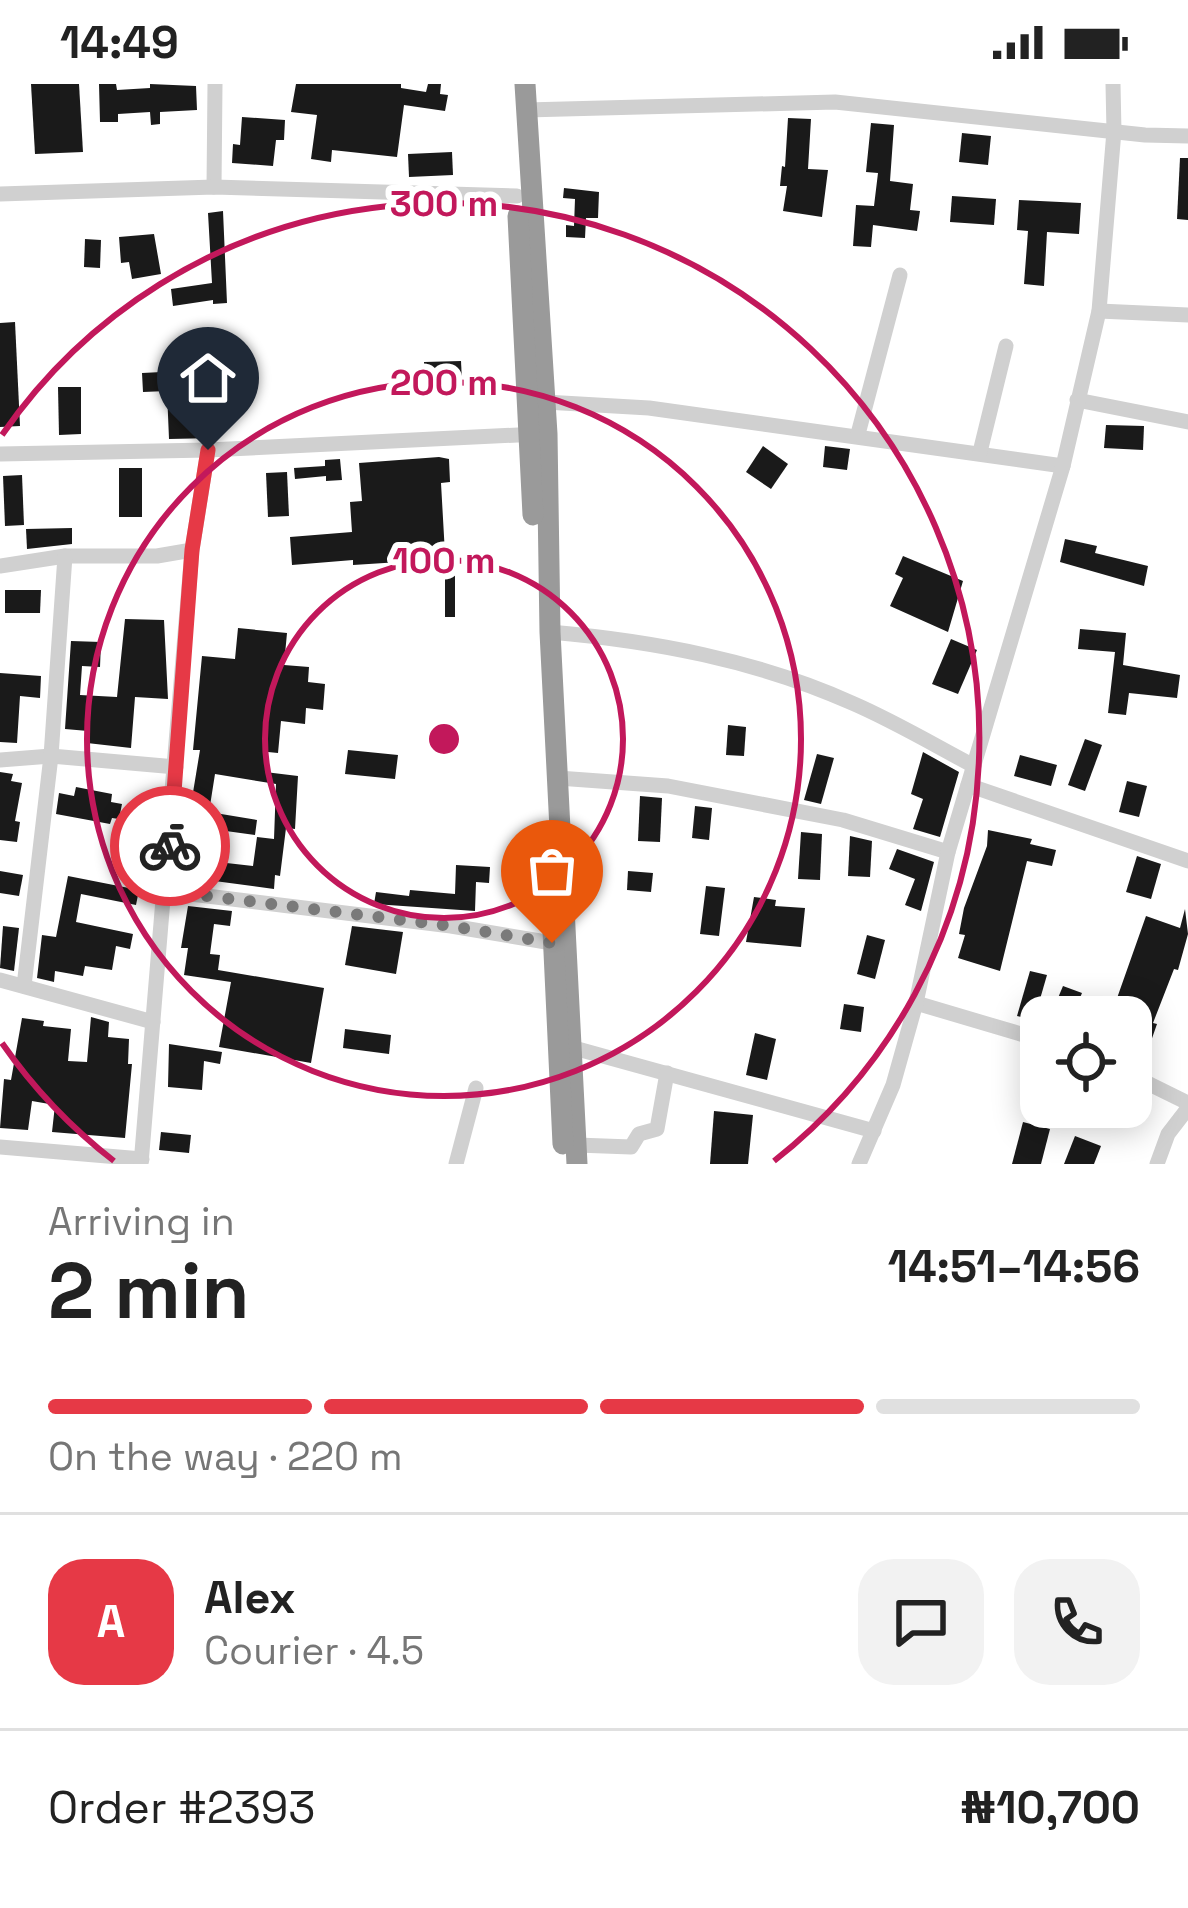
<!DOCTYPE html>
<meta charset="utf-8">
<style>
:root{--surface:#fff;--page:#f2f2f2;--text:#222;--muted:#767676;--line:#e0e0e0;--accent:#e63946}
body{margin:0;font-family:"Space Grotesk",sans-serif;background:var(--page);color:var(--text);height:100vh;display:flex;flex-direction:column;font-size:45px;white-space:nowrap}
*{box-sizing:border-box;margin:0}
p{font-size:39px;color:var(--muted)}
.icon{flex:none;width:66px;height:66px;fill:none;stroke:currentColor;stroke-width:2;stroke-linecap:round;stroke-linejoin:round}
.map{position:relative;height:1080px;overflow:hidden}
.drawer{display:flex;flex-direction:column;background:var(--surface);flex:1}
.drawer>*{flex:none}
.fabs{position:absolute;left:1020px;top:912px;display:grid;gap:24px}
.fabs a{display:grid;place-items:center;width:132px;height:132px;border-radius:24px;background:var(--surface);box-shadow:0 6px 30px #0003;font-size:60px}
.pin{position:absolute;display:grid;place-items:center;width:102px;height:102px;color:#fff;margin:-123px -51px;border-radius:50% 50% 50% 0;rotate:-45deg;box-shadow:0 0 12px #0007}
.pin .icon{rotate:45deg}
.courier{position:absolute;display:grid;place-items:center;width:120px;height:120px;margin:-60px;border:9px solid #e63946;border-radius:50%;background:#fff;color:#222;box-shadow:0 3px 15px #0007}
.summary em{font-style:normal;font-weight:800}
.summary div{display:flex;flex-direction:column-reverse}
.summary{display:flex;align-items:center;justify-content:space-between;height:204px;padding:0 48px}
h1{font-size:78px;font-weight:800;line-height:90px}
.bar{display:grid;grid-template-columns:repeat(4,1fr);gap:18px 12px;align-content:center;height:144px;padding:0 48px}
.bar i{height:15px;border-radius:9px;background:var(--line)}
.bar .on{background:var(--accent)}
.bar p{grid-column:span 4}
.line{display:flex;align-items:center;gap:30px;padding:0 48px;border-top:3px solid var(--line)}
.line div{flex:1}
.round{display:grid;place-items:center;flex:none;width:126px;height:126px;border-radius:36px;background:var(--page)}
.status{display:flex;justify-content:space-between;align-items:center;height:84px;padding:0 60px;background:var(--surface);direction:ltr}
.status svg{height:33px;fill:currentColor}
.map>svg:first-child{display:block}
.building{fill:#1a1a1a;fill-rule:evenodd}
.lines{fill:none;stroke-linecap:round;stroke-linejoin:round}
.minor{stroke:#d0d0d0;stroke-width:15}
.highway{stroke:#9a9a9a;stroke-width:21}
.done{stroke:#7a7a7a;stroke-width:12;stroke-dasharray:0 21.6}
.route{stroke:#e63946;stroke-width:15}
.ring{fill:none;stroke:#c2185b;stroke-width:6}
.centre{fill:#c2185b;stroke:#fff;stroke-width:6}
.ring-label{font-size:36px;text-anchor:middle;font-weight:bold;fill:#c2185b;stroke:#fff;stroke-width:12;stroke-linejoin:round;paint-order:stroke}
</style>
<div class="status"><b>14:49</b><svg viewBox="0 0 49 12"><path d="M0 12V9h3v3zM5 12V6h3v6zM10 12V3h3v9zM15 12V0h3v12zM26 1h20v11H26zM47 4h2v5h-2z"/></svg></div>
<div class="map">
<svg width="1188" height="1080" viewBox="0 0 1188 1080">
<rect width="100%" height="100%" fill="#fff"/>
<g class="building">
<path d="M31,0H79L83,68L35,70Z"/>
<path d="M99,0H116L117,6L150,4V0L196,2L197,26L160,28V40L151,41L150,28L118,30V38H100Z"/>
<path d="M296,0H401V4L426,8L428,0H441L440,10L448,11L445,27L404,21L397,73L332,66L331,78L311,75L317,31L291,28Z"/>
<path d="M242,33L285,36L284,56H276L273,82L232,79L233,60L240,61Z"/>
<path d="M788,34L811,35L808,85L828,86L822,133L783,127L787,102H780L782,82L785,83Z"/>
<path d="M871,39L894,41L890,97L913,100L910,126L920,127L917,147L873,141L871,163L853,162L856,121L874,122L878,89L866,88Z"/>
<path d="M962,49L991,52L988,81L959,78Z"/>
<path d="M452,68L453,91L409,93L408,70Z"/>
<path d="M1180,74H1188V136L1177,135Z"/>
<path d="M564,104L599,108L598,134H586L585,154L566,153V141L574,142L575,115L563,114Z"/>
<path d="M952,112L996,115L994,141L950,138Z"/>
<path d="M1019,116L1081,119L1079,150L1047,148L1044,202L1024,200L1028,147L1017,146Z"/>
<path d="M223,127L227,219L213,220V216L173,222L171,205L212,199L208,129Z"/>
<path d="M154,150L161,190L132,195L129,178L121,179L119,153Z"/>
<path d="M85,155L101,156L100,184L84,183Z"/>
<path d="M15,238L20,342L0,343V239Z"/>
<path d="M461,277L462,297L424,298V278Z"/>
<path d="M182,287L183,312L215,313V354L169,355L167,307L143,308L142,289Z"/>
<path d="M58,303H81V350L59,351Z"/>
<path d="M1106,341L1144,342L1143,366L1104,364Z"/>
<path d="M763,362L788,380L771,405L746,388Z"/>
<path d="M825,362L850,365L847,386L823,383Z"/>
<path d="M439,373L449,375L450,398L441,399L445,470L399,471L400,478L353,481V476L292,481L290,453L352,448L350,418L362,417L359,379Z"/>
<path d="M340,375L342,396L326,397V392L295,395L294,384L325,382V376Z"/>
<rect x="119" y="384" width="23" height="49"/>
<path d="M287,388L289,432L268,433L266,389Z"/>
<path d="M22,391L24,441L5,442L3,392Z"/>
<path d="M72,444V460L27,465L26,445Z"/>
<path d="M1065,455L1097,462L1095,469L1148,482L1144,502L1060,478Z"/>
<path d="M903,472L963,497L948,548L890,522L903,494L895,490Z"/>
<rect x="445" y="488" width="10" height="45"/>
<path d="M5,506H41L40,529H5Z"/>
<path d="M125,535L164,536L168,615L135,613L131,664L87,659L88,647L65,645L71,557L101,558L100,583L82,582L80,611L117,613Z"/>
<path d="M238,544L287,549L284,581L309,583L308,598L325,600L323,626L306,624L305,640L281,637L278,669L268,668L265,688L298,692L295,745L286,744L280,792L275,791L274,805L177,792L180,751H186L200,666H193L202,572L235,575ZM215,690L276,700L274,755L257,753L253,782L200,776L204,744L255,751L257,736L209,728Z"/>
<path d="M1080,545L1126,549L1123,581L1180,591L1177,614L1129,609L1126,631L1108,629L1115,568L1078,565Z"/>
<path d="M951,555L977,566L958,610L932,600Z"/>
<path d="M0,589L41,592L40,614L20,612L17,659L0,658Z"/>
<path d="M728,641L746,643L744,672L726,671Z"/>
<path d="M1085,655L1102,661L1085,707L1068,701Z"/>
<path d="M348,666L398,671L395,695L345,690Z"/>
<path d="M923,668L959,688L940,753L913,745L923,715L911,710Z"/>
<path d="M817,670L834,674L821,720L804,716Z"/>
<path d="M1020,671L1057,681L1051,702L1014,692Z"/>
<path d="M0,688L13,690L11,697L22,699L15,737L20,738L17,758L0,756Z"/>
<path d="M1127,697L1147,702L1139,733L1119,728Z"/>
<path d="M76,703L112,710L111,718L122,720L119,735L112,734L110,740L56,730L59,709L74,712Z"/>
<path d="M640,712L662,714L660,758L638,757Z"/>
<path d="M695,722L712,724L709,756L692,754Z"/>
<path d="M988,746L1032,755L1030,760L1056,766L1052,782L1027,777L1000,887L958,874L965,851L959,850L964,824L987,762Z"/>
<path d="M801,748L822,750L820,796L798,795Z"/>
<path d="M850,752L872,757L870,793L848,792Z"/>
<path d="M897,765L934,778L921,827L905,821L915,795L889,785Z"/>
<path d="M1137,772L1161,780L1151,815L1126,808Z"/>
<path d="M456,781L490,783L489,799L476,798L475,827L374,820L376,808L409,812L410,806L455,810Z"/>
<path d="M0,787L23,791L19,812L0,809Z"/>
<path d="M628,787L653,789L651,808L627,806Z"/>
<path d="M68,792L139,806L136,821L81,810L76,838L133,850L130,865L116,862L112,886L85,882L83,892L55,887L54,898L50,897L37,894L42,851L56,853Z"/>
<path d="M706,802L725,804L719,852L700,850Z"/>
<path d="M754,813L776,816L775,822L805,824L801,863L746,858Z"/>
<path d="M188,822L232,827L230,842L214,840L210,870L220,871L218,886L324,904L311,979L219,963L231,898L184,891L188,864H181Z"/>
<path d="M1185,825L1188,850L1178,886L1174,885L1153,939L1157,940L1143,980L1131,976V956L1141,927L1116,917L1146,832L1180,844Z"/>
<path d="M3,842L19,844L14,887L0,884Z"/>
<path d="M352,842L403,848L396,890L345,881Z"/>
<path d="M867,851L885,856L875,895L857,890Z"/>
<path d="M1030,887L1047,891L1034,936L1017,932Z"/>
<path d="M1063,902L1082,909L1072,933H1050Z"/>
<path d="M844,920L864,923L861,948L840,945Z"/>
<path d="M91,933L109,938L108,953L129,955L128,980H132L125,1054L52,1048L55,1021L32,1017L28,1046L0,1044L4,995L11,996L22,934L44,937L43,942L71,945L68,977L87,978Z"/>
<path d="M345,945L391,951L389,970L343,964Z"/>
<path d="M755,949L776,955L767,996L746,991Z"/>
<path d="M169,960L222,968L220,980L204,977L202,1006L168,1003Z"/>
<path d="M714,1027L753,1031L748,1080H710Z"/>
<path d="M1023,1038L1050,1045L1041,1080H1012Z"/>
<path d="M161,1048L191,1051L189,1069L159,1066Z"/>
<path d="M1075,1052L1101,1062L1094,1080H1064Z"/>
</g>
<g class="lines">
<g class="minor">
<path d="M526,26L835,18L1145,51L1188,52"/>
<path d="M214,103L215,0"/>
<path d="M0,110L214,103L517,112"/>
<path d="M1099,227L1188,231"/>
<path d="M1077,316L1188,338"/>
<path d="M545,318L649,324L1063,382"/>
<path d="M858,350L900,191"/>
<path d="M980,368L1006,262"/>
<path d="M0,370L208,366"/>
<path d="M0,482L65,472H157L192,466"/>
<path d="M550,548C653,557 756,576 852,619C894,637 934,661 974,682"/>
<path d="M0,676L51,672L176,683"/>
<path d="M558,694L668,702L843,736L948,768"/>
<path d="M968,701L1188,777"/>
<path d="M166,807L451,842L552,859"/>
<path d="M0,896L153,938"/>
<path d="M24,902L51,672L65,472"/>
<path d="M916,919L1041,956"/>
<path d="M574,964L874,1047"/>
<path d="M1131,991L1188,1019"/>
<path d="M577,1061L631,1063L639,1050L657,1045L667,989"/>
<path d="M0,1063L142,1075"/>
<path d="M141,1080L192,466L208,366L538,350"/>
<path d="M456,1080L476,1004"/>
<path d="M859,1080L893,1001L916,919L948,768L1063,382L1099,227L1114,47L1113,0"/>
<path d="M1157,1080L1168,1050L1188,1024"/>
</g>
<g class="highway">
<path d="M525,0L547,350L550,548L577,1080"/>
<path d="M518,132L533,431"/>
<path d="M551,804L563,1060"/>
</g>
</g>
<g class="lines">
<path class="done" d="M170,762L166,807L451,842L552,859"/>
<path class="route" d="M170,762L192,466L208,366"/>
</g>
<g class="ring">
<circle cx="444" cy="655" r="179"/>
<circle cx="444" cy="655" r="357"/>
<path d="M114 1077A536 536 0 0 1 2 959M2 351A536 536 0 1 1 774 1077"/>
</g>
<circle cx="444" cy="655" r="18" class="centre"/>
<g class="ring-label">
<text x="444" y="132">300 m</text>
<text x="444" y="311">200 m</text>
<text x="444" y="489">100 m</text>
</g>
</svg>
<div class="fabs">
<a><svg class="icon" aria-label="locate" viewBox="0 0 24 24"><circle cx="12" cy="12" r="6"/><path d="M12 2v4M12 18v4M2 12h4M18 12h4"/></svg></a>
</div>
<div class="pin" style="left:552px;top:859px;background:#ea580c"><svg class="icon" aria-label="bag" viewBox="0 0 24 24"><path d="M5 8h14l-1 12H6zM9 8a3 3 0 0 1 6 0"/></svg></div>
<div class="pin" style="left:208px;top:366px;background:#1f2937"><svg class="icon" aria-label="home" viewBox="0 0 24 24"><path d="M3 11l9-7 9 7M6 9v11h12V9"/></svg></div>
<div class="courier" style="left:170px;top:762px"><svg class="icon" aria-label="bike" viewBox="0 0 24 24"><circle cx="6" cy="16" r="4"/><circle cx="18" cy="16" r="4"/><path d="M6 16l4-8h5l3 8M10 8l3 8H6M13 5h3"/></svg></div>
</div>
<section class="drawer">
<div class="summary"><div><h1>2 min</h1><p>Arriving in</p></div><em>14:51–14:56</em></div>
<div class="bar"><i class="on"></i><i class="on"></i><i class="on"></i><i></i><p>On the way · 220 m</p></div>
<div class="line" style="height:216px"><b class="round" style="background:var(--accent);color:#fff">A</b><div><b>Alex</b><p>Courier · 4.5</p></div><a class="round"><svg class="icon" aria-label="chat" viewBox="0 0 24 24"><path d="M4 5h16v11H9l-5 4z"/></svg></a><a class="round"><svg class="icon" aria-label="phone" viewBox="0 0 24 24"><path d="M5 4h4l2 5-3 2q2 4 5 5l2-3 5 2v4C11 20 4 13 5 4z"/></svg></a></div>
<div class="line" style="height:156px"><div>Order #2393</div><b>₦10,700</b></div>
</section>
